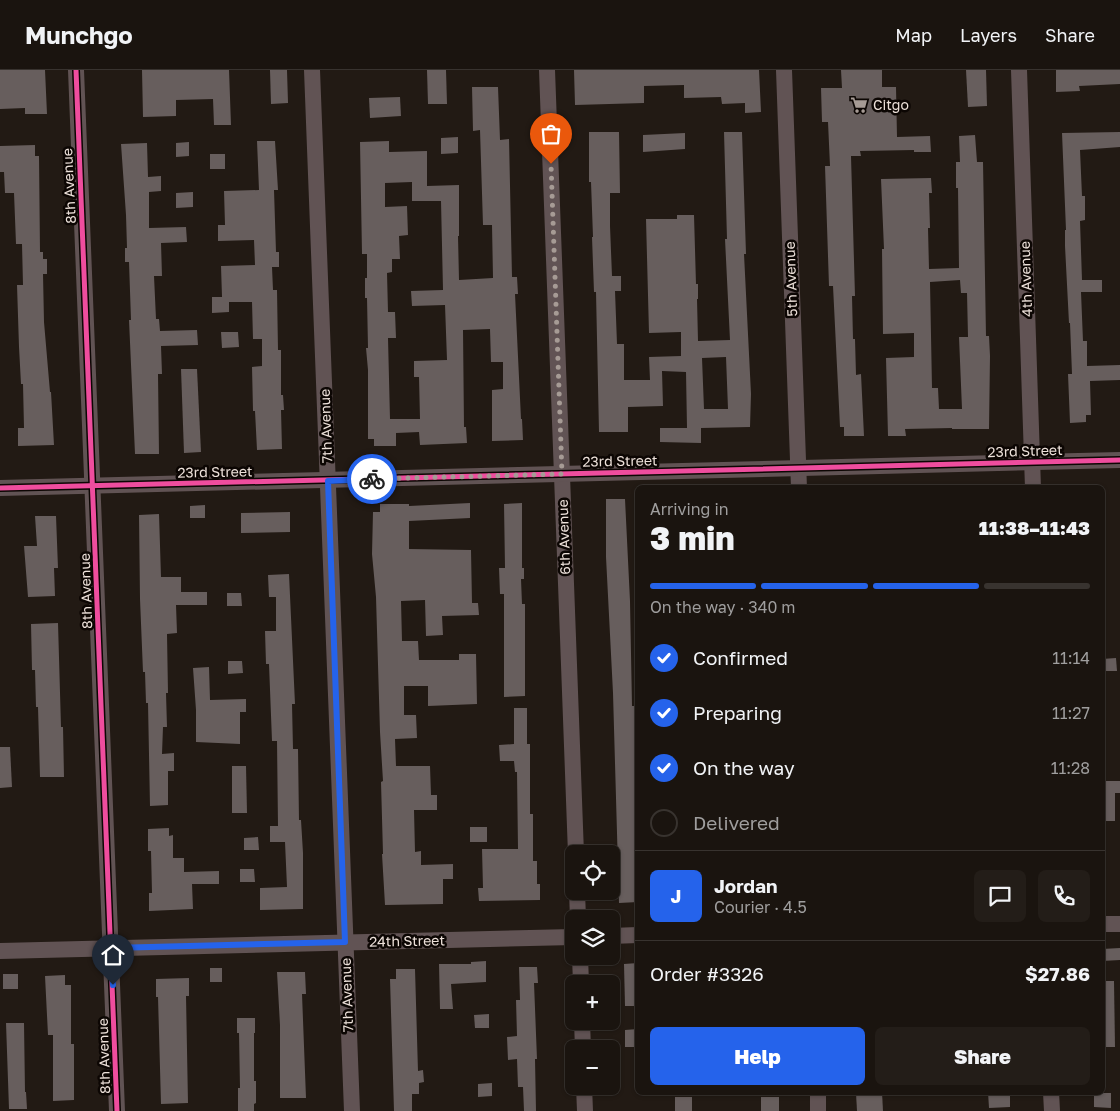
<!DOCTYPE html>
<meta charset="utf-8">
<style>
:root{--surface:#1a140f;--page:#231d18;--text:#f1f3f6;--muted:#9f9e9e;--line:#38332f;--accent:#2563eb}
body{margin:0;font-family:"Golos Text",sans-serif;background:var(--page);color:var(--text);height:100vh;display:flex;flex-direction:column;font-size:19px;white-space:nowrap}
*{box-sizing:border-box;margin:0}
p{font-size:16px;color:var(--muted)}
.icon{flex:none;width:28px;height:28px;fill:none;stroke:currentColor;stroke-width:2;stroke-linecap:round;stroke-linejoin:round}
.map{position:relative;flex:1;overflow:hidden}
.details{position:absolute;left:635px;top:415px;width:470px;height:610px;display:flex;flex-direction:column;background:var(--surface);border-radius:8px;box-shadow:0 1px 4px #0004,0 0 0 1px var(--line)}
.details>*{flex:none}
.controls{position:absolute;left:565px;top:775px;display:grid;gap:10px}
.controls a{display:grid;place-items:center;width:55px;height:55px;border-radius:8px;background:var(--surface);box-shadow:0 1px 4px #0004,0 0 0 1px var(--line);font-size:25px}
.pin{position:absolute;display:grid;place-items:center;width:42px;height:42px;color:#fff;margin:-51px -21px;border-radius:50% 50% 50% 0;rotate:-45deg;box-shadow:0 0 5px #0007}
.pin .icon{rotate:45deg}
.courier{position:absolute;display:grid;place-items:center;width:50px;height:50px;margin:-25px;border:4px solid #2563eb;border-radius:50%;background:#fff;color:#222;box-shadow:0 1px 6px #0007}
.summary em{font-style:normal;font-weight:800}
.summary div{display:flex;flex-direction:column-reverse}
.summary{display:flex;align-items:center;justify-content:space-between;height:85px;padding:0 15px}
h1{font-size:32px;font-weight:800;line-height:38px}
.bar{display:grid;grid-template-columns:repeat(4,1fr);gap:8px 5px;align-content:center;height:60px;padding:0 15px}
.bar i{height:6px;border-radius:4px;background:var(--line)}
.bar .active{background:var(--accent)}
.bar p{grid-column:span 4}
.line{display:flex;align-items:center;gap:12px;padding:0 15px;border-top:1px solid var(--line)}
.line div{flex:1}
.round{display:grid;place-items:center;flex:none;width:52px;height:52px;border-radius:8px;background:var(--page)}
ol{padding:0 15px;list-style:none}
li{display:flex;align-items:center;gap:15px;height:55px}
li p{margin-inline-start:auto}
li .icon{padding:5px;border-radius:50%;background:var(--accent);color:#fff;stroke-width:4}
li:last-child{color:var(--muted)}
li i{width:28px;height:28px;border:2px solid var(--line);border-radius:50%}
.action{display:flex;gap:10px;margin-top:auto;padding:10px 15px}
.action a{flex:1;height:58px;border-radius:8px;background:var(--accent);color:#fff;font-size:20px;font-weight:800;line-height:58px;text-align:center}
.action a+a{background:var(--page);color:var(--text)}
header{display:flex;align-items:center;gap:30px;box-sizing:border-box;height:70px;padding:0 25px;background:var(--surface);border-bottom:1px solid var(--line)}
header strong{font-size:24px}
nav{display:flex;gap:28px;margin-inline-start:auto;font-size:18px}
.map>svg:first-child{display:block}
.building{fill:#675e5d;fill-rule:evenodd}
.lines{fill:none;stroke-linecap:round;stroke-linejoin:round}
.street{stroke:#615354;stroke-width:16}
.cycleway-casing{stroke:#0c0603;stroke-width:8}
.cycleway{stroke:#ef4d9e;stroke-width:5}
.done{stroke:#a69b95;stroke-width:5;stroke-dasharray:0 9}
.route{stroke:#2563eb;stroke-width:6}
.labels{text-anchor:middle;stroke-width:5;stroke-linejoin:round;paint-order:stroke}
.poi-label{font-size:14px;fill:#ede1da;stroke:#0c0603;text-anchor:start}
.street-label{font-size:14px;fill:#ede1da;stroke:#0c0603}
</style>
<header>
<strong>Munchgo</strong>
<nav><a>Map</a><a>Layers</a><a>Share</a></nav>
</header>
<div class="map">
<svg width="1120" height="1041" viewBox="0 0 1120 1041">
<rect width="100%" height="100%" fill="#221a14"/>
<g class="building">
<path d="M0,0H45L47,44H25V38L0,39Z"/>
<path d="M142,0H229L231,55H214L213,29L176,30V46L143,47Z"/>
<path d="M270,0H287L288,33L271,34Z"/>
<path d="M427,0H446L447,34H428Z"/>
<path d="M574,0H759L761,42L745,43V33L722,34L721,27L684,28V15L644,16V33L575,35Z"/>
<path d="M841,0H882V17H896L897,67L930,66L931,82H914V80L860,81L861,86H851L855,226H852L853,269H855L856,305L861,304L864,366H844V357H840L833,216H829L825,96H830L828,52H822L821,18H842Z"/>
<path d="M966,0H986L987,36L968,37Z"/>
<path d="M1056,0H1120V14L1079,16L1080,21L1056,22Z"/>
<path d="M472,17H498L500,70L509,69L512,207H517L518,224H515L521,349H522L523,370L492,371V320L503,319V292H491L490,259L463,260L464,357H466L467,373L420,375L419,362L396,363V376H374V369H368V300L366,278H368L367,228H365V208H367V184H362L360,72L389,71V82L427,81V116L459,115V166H458L459,210L493,208L492,155H483L480,60L473,61ZM412,112V131H441L443,220L411,221L412,236L445,235L447,290L414,291V307H419L420,349H390L388,268H396L395,242H388L387,203L392,202V189H400L399,166L408,165L407,136L385,137V113Z"/>
<path d="M400,27L401,46L370,48L369,28Z"/>
<path d="M589,62H619L620,123H610V156L612,206H621V221H615L617,274H624V310H650L649,287L681,286V262L649,263L646,149H677V145H694L696,214H698V229H697L698,271L730,270L725,169H727L724,62H742L746,184H744L751,324L750,357L701,358V373L660,372V358H687L686,302L662,301L663,336L628,337V362H599L596,222H594L592,167H593L591,112H589ZM726,287L728,339H704L702,288Z"/>
<path d="M1120,62V77L1080,80L1082,126H1085V150L1080,151L1082,210H1102V222H1081L1083,271H1087V296L1120,295V310L1090,311L1091,345H1086V352L1070,353L1068,304H1072L1070,253H1069L1065,176V160H1066L1062,63Z"/>
<path d="M685,63V79L643,82V65Z"/>
<path d="M975,65L977,92H983L986,266H989L990,286L989,359H952V358L905,359L906,366H888L886,288L914,287V263L883,264L882,179H884L881,109L931,108L932,123H929L930,158H928L929,199L959,198L958,118H956V92H960L959,66ZM960,210L961,223H967L968,267H959L962,339H939L938,318H932L930,212Z"/>
<path d="M458,67V83L441,84V68Z"/>
<path d="M257,71H275L278,120H274L276,182H279V197H272L273,220H277L278,280H281V325H283L284,340H281L282,379L257,380L255,341H253L252,297L262,296V269H253L252,232H229V242L212,243V227H222L221,196L255,195L254,170L218,171V155H225L224,121L259,120Z"/>
<path d="M189,72V86L176,87V73Z"/>
<path d="M147,73L148,107L161,106V121L149,122V158L186,157L187,172L161,173L162,206H154L156,249H159L160,261L197,260L198,275L161,276L162,304H158L159,384H135L129,250H131L129,192H125V178H127L126,145L121,74Z"/>
<path d="M35,75V86H39L40,182H43V189H47V204H43L44,252L50,322H51L54,375L18,376V358H24L23,314H21L19,277L17,215H23L22,174H16L14,123H5L4,102H0V76Z"/>
<rect x="210" y="84" width="15" height="15"/>
<path d="M193,122V137L176,138V123Z"/>
<path d="M221,262H238L239,277L222,278Z"/>
<path d="M181,299H197L201,382L184,383Z"/>
<path d="M606,429H625L630,531L632,636H634L638,832L619,833L613,623L606,487Z"/>
<path d="M470,433V448L409,451V479L471,480L472,533H478L479,545L442,546L443,565L426,566L425,530L401,531L402,571H418L419,590H459V584H476L477,634L428,636V616H404V645H416L417,668L395,669L396,696H430L431,725H437V740H414L415,782L421,781V795L453,794V809H443V834L385,835L382,784H383L381,712L383,711L380,662L376,527L372,484L373,442H380V434H409V436Z"/>
<path d="M522,433V498H524V509H521L522,534H525V626L504,627V524H500L499,498H505L504,434Z"/>
<path d="M205,435V448H190V436Z"/>
<path d="M290,442V462L241,463V443Z"/>
<path d="M159,444L161,507H181V522H207V535H176L177,563L167,564L168,623H166L167,657H163L162,684L174,683V701H168V735L150,736L148,633H146L145,602H143L140,529L139,445Z"/>
<path d="M35,446H56L58,498H54L55,526L28,527L24,476H37Z"/>
<path d="M289,504L295,634H292L293,679H298L299,750H301L303,783V839L260,840V818L287,817L285,772H270V756H278L277,671H272L269,594H266L265,561H276V527H269L268,505Z"/>
<path d="M227,523H241L242,536H227Z"/>
<path d="M58,553L61,657H63L64,707H40L38,637H36L35,600H32L31,554Z"/>
<path d="M1116,588L1117,601H1102V589Z"/>
<path d="M228,591H242L243,603L228,604Z"/>
<path d="M209,597L210,630L246,629V642H240V674L196,672V640L193,598Z"/>
<path d="M514,638H527V674H530V744H533V791H537V814H540V830L479,831L478,818H483L482,779H518L517,702H515L514,691H500L499,675L514,674Z"/>
<path d="M0,677H10L12,717L0,718Z"/>
<path d="M232,696H246L247,743H232Z"/>
<path d="M1102,711H1120V723H1115V751H1102Z"/>
<rect x="470" y="757" width="17" height="15"/>
<path d="M169,758V766L173,765V788H184V802L219,801V814H192L193,839L149,841V823H152L151,781H148V759Z"/>
<path d="M258,767L259,780H244V768Z"/>
<path d="M240,799H254L255,812H240Z"/>
<path d="M1120,878V890L1102,891V879Z"/>
<path d="M486,891V912L451,914L453,939H440L439,894H471V892Z"/>
<path d="M638,893V936H625L624,894Z"/>
<path d="M519,897H537L538,913H534L537,989H535L536,1041H524L523,1017H518L517,989L508,990L507,967L517,966L516,930H520Z"/>
<rect x="210" y="898" width="12" height="14"/>
<path d="M396,899H415L418,1001L423,1000L424,1012L419,1013V1024H412V1041H394L390,909H396Z"/>
<path d="M277,902H305L306,924H302L306,1028H280V955Z"/>
<rect x="3" y="904" width="15" height="15"/>
<path d="M65,905V915H71V974H74V1030L53,1031V965H48L45,906Z"/>
<path d="M189,908V926H186L188,1033L161,1034L158,927H156V909Z"/>
<path d="M1102,911H1114L1115,977H1102Z"/>
<path d="M489,944V958H475L474,945Z"/>
<path d="M237,948H255V963H254V1011H256V1033L254,1034V1041H238V1018H240L239,963H237Z"/>
<path d="M6,953H24L25,1022H26L27,1039H9Z"/>
<path d="M638,959V977H625V960Z"/>
<path d="M492,1013V1026L478,1027V1014Z"/>
<path d="M882,1022L883,1041H857L856,1023Z"/>
<path d="M988,1022H1010V1037L989,1038Z"/>
<path d="M1094,1023H1111V1038L1094,1037Z"/>
<rect x="675" y="1027" width="17" height="14"/>
<rect x="761" y="1027" width="18" height="14"/>
</g>
<g class="lines">
<g class="street">
<path d="M76,0L117,1041"/>
<path d="M312,0L352,1041"/>
<path d="M547,0L576,784"/>
<path d="M784,0L799,418"/>
<path d="M1019,0L1033,418"/>
<path d="M0,418L1120,390"/>
<path d="M577,821L578,849"/>
<path d="M1102,854H1120"/>
<path d="M611,866L638,865"/>
<path d="M0,881L574,867"/>
<path d="M580,886L581,914"/>
<path d="M582,951L583,979"/>
<path d="M584,1016L585,1041"/>
<path d="M818,1022V1041"/>
<path d="M1051,1022L1052,1041"/>
</g>
<g class="cycleway-casing">
<g id="cycleway">
<path d="M76,0L117,1041"/>
<path d="M0,418L1120,390"/>
</g>
</g>
<use href="#cycleway" class="cycleway"/>
</g>
<g class="lines">
<path class="done" d="M372,409L562,404L551,94"/>
<path class="route" d="M113,915L111,878L345,872L328,411L372,409"/>
</g>
<defs>
<g id="supermarket-bare" transform="scale(1.35)"><path d="M-6-5.5h2.5l.6 2H6L4.5 2H-2.5L-4.4-4H-6ZM-1.5 3.2a1.3 1.3 0 1 0 .1 0ZM3 3.2a1.3 1.3 0 1 0 .1 0Z" fill="#a69b95" stroke="#0c0603" stroke-width="2.5" paint-order="stroke"/></g>
</defs>
<g fill-rule="evenodd">
<use href="#supermarket-bare" x="859" y="35"/>
</g>
<g class="labels">
<g class="poi-label">
<text x="873" y="40">Citgo</text>
</g>
<g class="street-label">
<text transform="translate(69 116) rotate(-93)" y="5">8th Avenue</text>
<text transform="translate(791 209) rotate(-92)" y="5">5th Avenue</text>
<text transform="translate(1026 209) rotate(-92)" y="5">4th Avenue</text>
<text transform="translate(326 356) rotate(-92)" y="5">7th Avenue</text>
<text transform="translate(1025 381) rotate(-2)" y="5">23rd Street</text>
<text transform="translate(620 391) rotate(-1)" y="5">23rd Street</text>
<text transform="translate(215 402) rotate(-1)" y="5">23rd Street</text>
<text transform="translate(564 467) rotate(-92)" y="5">6th Avenue</text>
<text transform="translate(86 521) rotate(-92)" y="5">8th Avenue</text>
<text transform="translate(407 871) rotate(-1)" y="5">24th Street</text>
<text transform="translate(347 925) rotate(-92)" y="5">7th Avenue</text>
<text transform="translate(104 986) rotate(-92)" y="5">8th Avenue</text>
</g>
</g>
</svg>
<div class="controls">
<a><svg class="icon" aria-label="locate" viewBox="0 0 24 24"><circle cx="12" cy="12" r="6"/><path d="M12 2v4M12 18v4M2 12h4M18 12h4"/></svg></a>
<a><svg class="icon" aria-label="layers" viewBox="0 0 24 24"><path d="M12 4l9 5-9 5-9-5zM3 14l9 5 9-5"/></svg></a>
<a>+</a>
<a>−</a>
</div>
<div class="pin" style="left:551px;top:94px;background:#ea580c"><svg class="icon" aria-label="bag" viewBox="0 0 24 24"><path d="M5 8h14l-1 12H6zM9 8a3 3 0 0 1 6 0"/></svg></div>
<div class="pin" style="left:113px;top:915px;background:#1f2937"><svg class="icon" aria-label="home" viewBox="0 0 24 24"><path d="M3 11l9-7 9 7M6 9v11h12V9"/></svg></div>
<div class="courier" style="left:372px;top:409px"><svg class="icon" aria-label="bike" viewBox="0 0 24 24"><circle cx="6" cy="16" r="4"/><circle cx="18" cy="16" r="4"/><path d="M6 16l4-8h5l3 8M10 8l3 8H6M13 5h3"/></svg></div>
<section class="details">
<div class="summary"><div><h1>3 min</h1><p>Arriving in</p></div><em>11:38–11:43</em></div>
<div class="bar"><i class="active"></i><i class="active"></i><i class="active"></i><i></i><p>On the way · 340 m</p></div>
<ol>
<li><svg class="icon" aria-label="check" viewBox="0 0 24 24"><path d="M5 12l5 5 9-10"/></svg>Confirmed<p>11:14</p></li>
<li><svg class="icon" aria-label="check" viewBox="0 0 24 24"><path d="M5 12l5 5 9-10"/></svg>Preparing<p>11:27</p></li>
<li><svg class="icon" aria-label="check" viewBox="0 0 24 24"><path d="M5 12l5 5 9-10"/></svg>On the way<p>11:28</p></li>
<li><i></i>Delivered</li>
</ol>
<div class="line" style="height:90px"><b class="round" style="background:var(--accent);color:#fff">J</b><div><b>Jordan</b><p>Courier · 4.5</p></div><a class="round"><svg class="icon" aria-label="chat" viewBox="0 0 24 24"><path d="M4 5h16v11H9l-5 4z"/></svg></a><a class="round"><svg class="icon" aria-label="phone" viewBox="0 0 24 24"><path d="M5 4h4l2 5-3 2q2 4 5 5l2-3 5 2v4C11 20 4 13 5 4z"/></svg></a></div>
<div class="line" style="height:65px"><div>Order #3326</div><b>$27.86</b></div>
<div class="action"><a>Help</a><a>Share</a></div>
</section>
</div>
